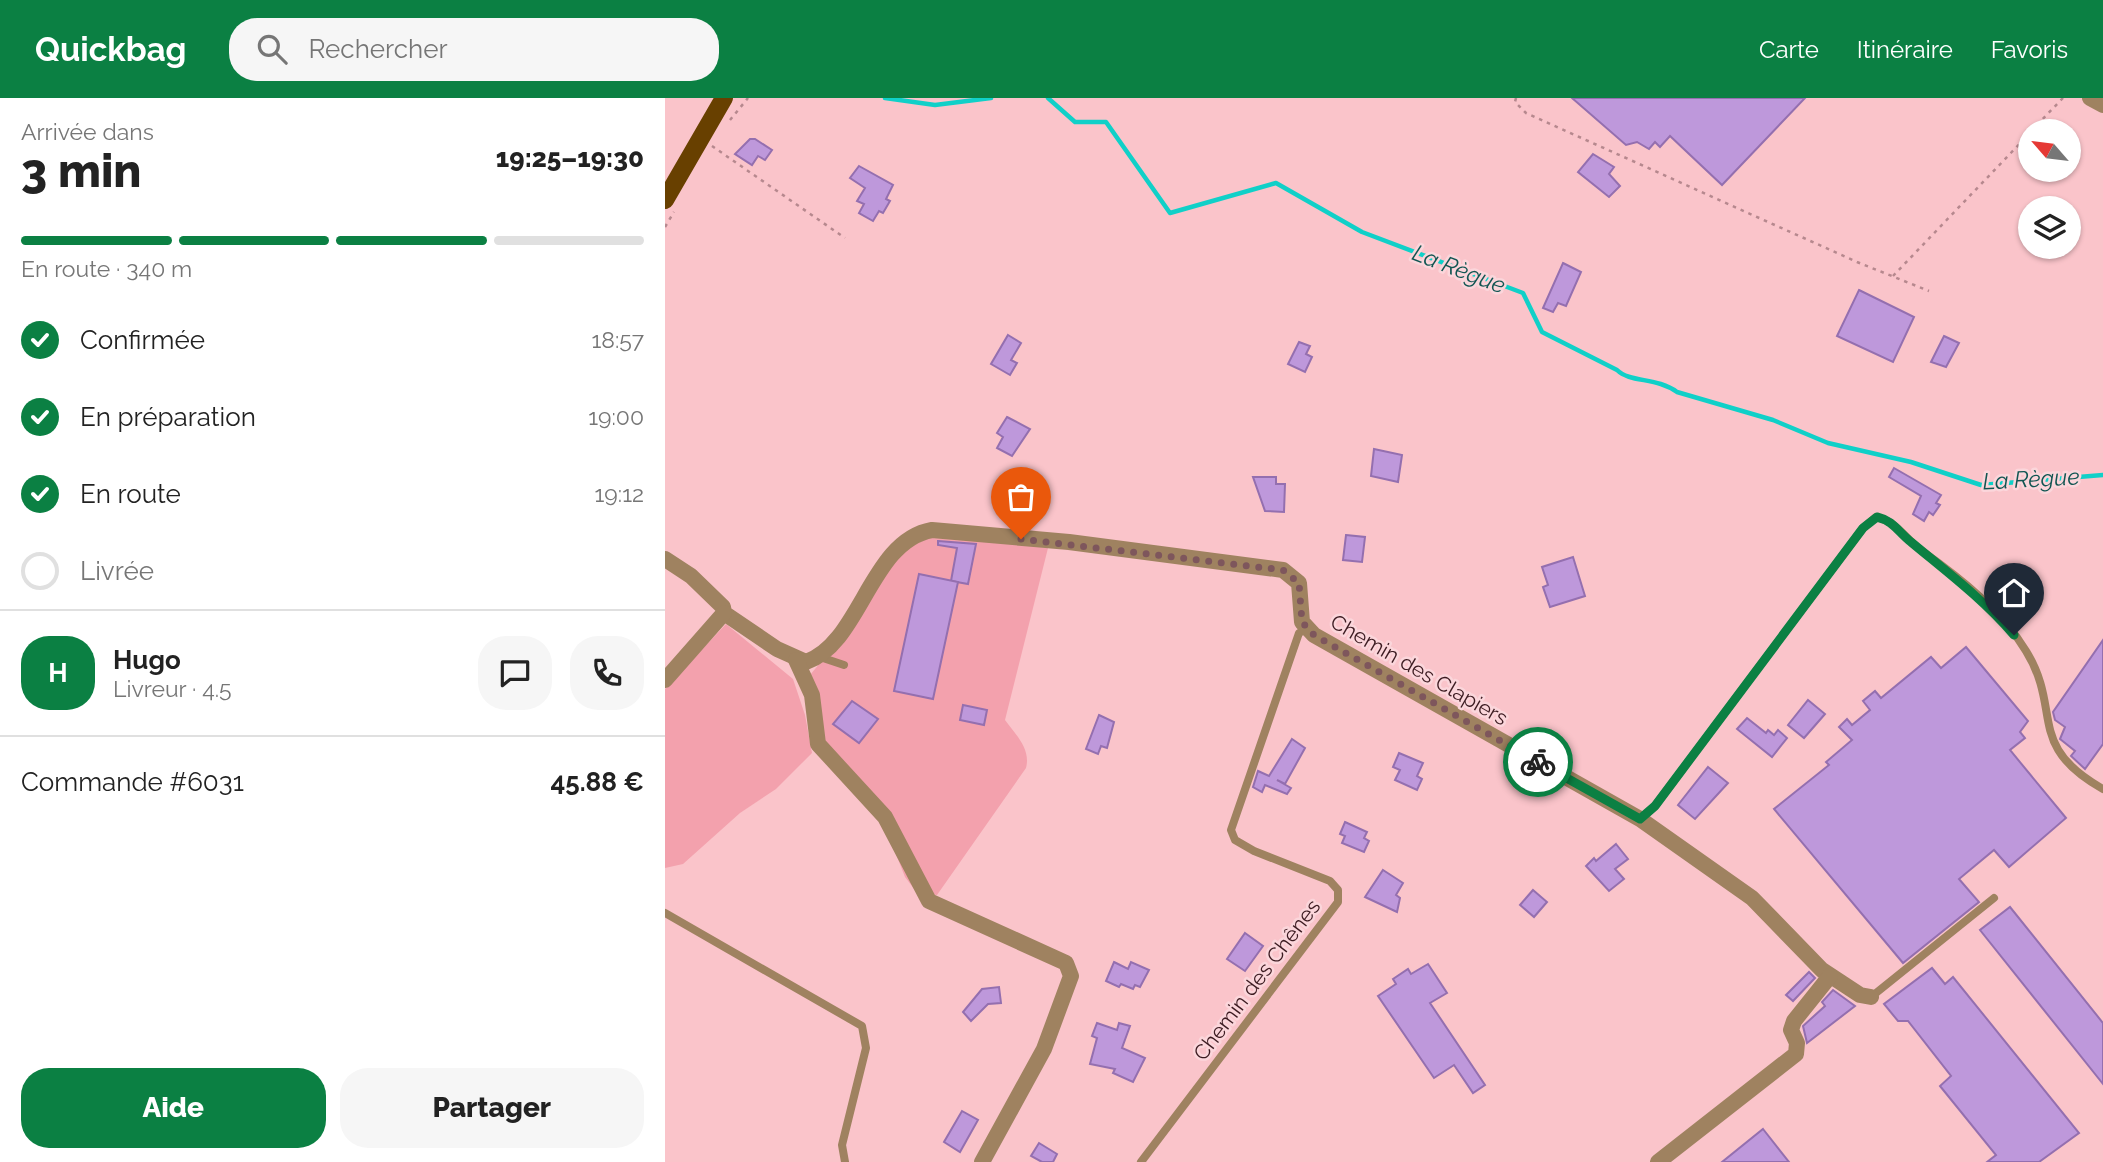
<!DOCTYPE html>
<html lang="fr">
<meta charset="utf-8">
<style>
:root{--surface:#fff;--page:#f6f6f6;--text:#222;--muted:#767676;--line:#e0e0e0;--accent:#0b8043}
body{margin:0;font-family:Raleway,sans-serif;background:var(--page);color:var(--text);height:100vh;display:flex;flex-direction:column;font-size:26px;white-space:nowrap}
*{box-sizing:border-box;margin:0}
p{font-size:23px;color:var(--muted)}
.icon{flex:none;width:38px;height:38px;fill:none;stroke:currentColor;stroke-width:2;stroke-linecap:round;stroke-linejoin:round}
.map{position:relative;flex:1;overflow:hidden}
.details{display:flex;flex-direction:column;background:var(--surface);width:665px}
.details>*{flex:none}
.needle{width:46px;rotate:298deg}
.buttons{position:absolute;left:1353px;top:21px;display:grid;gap:14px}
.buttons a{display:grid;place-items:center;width:63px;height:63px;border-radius:50%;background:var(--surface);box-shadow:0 2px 5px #0004;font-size:35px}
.pin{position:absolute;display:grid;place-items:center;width:60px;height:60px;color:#fff;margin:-72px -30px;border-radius:50% 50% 50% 0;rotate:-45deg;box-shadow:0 0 7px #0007}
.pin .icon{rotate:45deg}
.courier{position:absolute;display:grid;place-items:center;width:70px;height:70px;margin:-35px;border:5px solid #0b8043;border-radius:50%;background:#fff;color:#222;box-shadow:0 2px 9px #0007}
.headline em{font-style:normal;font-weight:800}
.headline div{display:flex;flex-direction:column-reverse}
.headline{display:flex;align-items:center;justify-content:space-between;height:119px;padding:0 21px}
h1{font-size:46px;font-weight:800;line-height:52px}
.bar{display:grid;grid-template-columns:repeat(4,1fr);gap:10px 7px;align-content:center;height:84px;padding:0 21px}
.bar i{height:9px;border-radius:5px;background:var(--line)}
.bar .current{background:var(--accent)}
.bar p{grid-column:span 4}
.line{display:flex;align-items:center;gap:18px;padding:0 21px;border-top:2px solid var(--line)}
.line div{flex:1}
.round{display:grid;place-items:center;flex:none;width:74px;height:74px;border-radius:28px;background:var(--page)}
ol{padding:0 21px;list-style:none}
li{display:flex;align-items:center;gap:21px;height:77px}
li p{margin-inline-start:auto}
li .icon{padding:7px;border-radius:50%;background:var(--accent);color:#fff;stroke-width:4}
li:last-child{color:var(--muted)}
li i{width:38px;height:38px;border:4px solid var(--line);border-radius:50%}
.cta{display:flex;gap:14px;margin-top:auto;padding:14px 21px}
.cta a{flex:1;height:80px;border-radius:28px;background:var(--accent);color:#fff;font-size:28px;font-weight:800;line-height:80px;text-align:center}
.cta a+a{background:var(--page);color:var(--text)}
header{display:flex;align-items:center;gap:42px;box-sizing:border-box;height:98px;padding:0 35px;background:var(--accent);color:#fff}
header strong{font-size:33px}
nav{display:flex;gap:38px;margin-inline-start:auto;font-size:24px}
.search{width:490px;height:63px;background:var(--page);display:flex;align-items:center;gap:18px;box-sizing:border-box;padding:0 24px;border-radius:28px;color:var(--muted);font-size:26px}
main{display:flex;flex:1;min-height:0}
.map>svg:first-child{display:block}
.green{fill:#f3a1ad}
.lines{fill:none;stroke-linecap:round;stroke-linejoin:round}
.stream{stroke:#10d0c8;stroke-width:4.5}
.building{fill:#be98db;stroke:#946faf;stroke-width:2}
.path{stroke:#b6888e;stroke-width:2.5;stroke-dasharray:3.5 5;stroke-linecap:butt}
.service{stroke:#9f8260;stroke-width:8}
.minor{stroke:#9f8260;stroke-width:16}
.primary{stroke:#684000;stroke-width:18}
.done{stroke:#7e565c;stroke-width:7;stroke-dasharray:0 12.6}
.route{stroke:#0b8043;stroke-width:9}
.labels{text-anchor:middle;stroke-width:5;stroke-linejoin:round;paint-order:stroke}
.street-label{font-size:21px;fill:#3c1b21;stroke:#fbd6db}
.water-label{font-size:23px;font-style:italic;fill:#115552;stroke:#fbd6db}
</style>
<header>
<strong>Quickbag</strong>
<div class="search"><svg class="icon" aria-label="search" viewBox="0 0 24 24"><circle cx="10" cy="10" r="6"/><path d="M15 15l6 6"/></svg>Rechercher</div>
<nav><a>Carte</a><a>Itinéraire</a><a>Favoris</a></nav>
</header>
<main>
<section class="details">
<div class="headline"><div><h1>3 min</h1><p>Arrivée dans</p></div><em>19:25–19:30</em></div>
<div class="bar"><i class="current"></i><i class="current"></i><i class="current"></i><i></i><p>En route · 340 m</p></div>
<ol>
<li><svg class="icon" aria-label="check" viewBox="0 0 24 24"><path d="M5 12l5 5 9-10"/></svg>Confirmée<p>18:57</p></li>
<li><svg class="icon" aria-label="check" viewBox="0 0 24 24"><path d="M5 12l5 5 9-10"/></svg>En préparation<p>19:00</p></li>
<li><svg class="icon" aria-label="check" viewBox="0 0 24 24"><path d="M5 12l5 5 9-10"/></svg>En route<p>19:12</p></li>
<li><i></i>Livrée</li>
</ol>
<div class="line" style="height:126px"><b class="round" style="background:var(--accent);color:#fff">H</b><div><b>Hugo</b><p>Livreur · 4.5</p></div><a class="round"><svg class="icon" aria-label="chat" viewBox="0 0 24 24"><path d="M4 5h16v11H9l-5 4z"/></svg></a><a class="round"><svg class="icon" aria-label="phone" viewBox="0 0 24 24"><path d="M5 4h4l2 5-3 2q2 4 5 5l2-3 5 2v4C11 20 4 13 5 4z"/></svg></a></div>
<div class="line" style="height:91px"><div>Commande #6031</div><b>45.88 €</b></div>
<div class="cta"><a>Aide</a><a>Partager</a></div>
</section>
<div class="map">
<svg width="1438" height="1064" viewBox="0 0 1438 1064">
<rect width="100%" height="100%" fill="#fac4ca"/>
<g class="green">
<path d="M274,435L383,450L340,622C351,637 366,651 361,670L272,797L253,796L240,779L216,718L163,664L145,577L170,547L234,454Z"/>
<path d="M61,526L128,581L140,617L147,655L111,691L75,715L18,766L0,770V591Z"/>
</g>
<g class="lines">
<g class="stream">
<path d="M220,0L270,7L326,0"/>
<path d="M383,0L410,24H441L505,115L611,85L697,134L858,195L877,234L952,272C965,285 992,279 1012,294L1108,322L1163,345L1246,364L1316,387L1438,377"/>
</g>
</g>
<g class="building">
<path d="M907,0H1140L1057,87L1005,38L995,49L990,44L984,51L972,44L961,47Z"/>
<path d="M85,41H90L107,52L100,62L93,58L87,67L70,56Z"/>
<path d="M928,56L949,69L944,76L955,88L944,99L913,74Z"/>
<path d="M194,68L228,87L221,101L225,103L218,115L214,113L208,123L194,115L199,106L192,103L200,90L185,80Z"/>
<path d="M898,165L916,174L901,208L893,205L888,214L878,210Z"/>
<path d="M1194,192L1249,219L1228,264L1172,238Z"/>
<path d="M343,237L356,245L346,262L352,265L345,277L326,266Z"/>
<path d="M1279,238L1294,245L1281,269L1266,264Z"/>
<path d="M634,244L645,248L641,256L647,259L640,274L623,266Z"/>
<path d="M342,319L365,331L347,358L332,350L338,339L332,335Z"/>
<path d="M709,351L737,357L733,384L706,378Z"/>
<path d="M1229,370L1276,397L1271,405L1275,407L1268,417L1264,414L1259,423L1248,416L1256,398L1224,379Z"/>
<path d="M588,379H611V386H620L619,414L600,413Z"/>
<path d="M681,437L700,439L697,464L678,462Z"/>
<path d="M273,443L311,446L303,486L286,483L292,450L273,447Z"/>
<path d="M908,459L920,498L885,509L878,489L883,487L877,469Z"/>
<path d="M254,476L293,484L268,601L229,593Z"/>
<path d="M1438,542V646L1420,671L1406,658L1410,653L1395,641L1400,629L1390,622L1388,614Z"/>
<path d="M1301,549L1363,623L1355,634L1360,640L1345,652L1401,720L1344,769L1329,752L1294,781L1314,804L1238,865L1109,711L1164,667L1161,664L1187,642L1174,629L1182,621L1187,627L1205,612L1198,603L1210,593L1216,600L1266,559L1276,570Z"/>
<path d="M1143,602L1160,616L1139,640L1123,627Z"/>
<path d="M187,603L213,621L194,645L168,626Z"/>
<path d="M298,607L322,612L319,627L295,622Z"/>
<path d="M434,617L449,624L442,650L436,648L433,656L421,651Z"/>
<path d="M1082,620L1101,635L1103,632L1109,637L1113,632L1122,640L1107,659L1072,631Z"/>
<path d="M627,641L640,650L620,686L612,682L626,690L622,696L600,687L597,694L588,689L593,673L604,678Z"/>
<path d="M734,655L758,665L752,678L757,681L752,692L730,682L735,672L728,669Z"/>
<path d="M1043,669L1063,685L1030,721L1013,707Z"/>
<path d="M680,724L702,734L699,740L704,743L699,754L677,745L680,738L675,736Z"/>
<path d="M951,746L963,761L950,771L959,781L944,793L921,768L929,760L931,763Z"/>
<path d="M718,772L738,785L731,797L735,800L732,814L700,799Z"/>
<path d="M868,792L882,804L869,819L855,807Z"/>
<path d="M1345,809L1438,925V986L1315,832Z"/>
<path d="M580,835L598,848L580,873L562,861Z"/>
<path d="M449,864L463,871L466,864L484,872L475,889L470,887L468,891L456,886L454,889L441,883Z"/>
<path d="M763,866L782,895L765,905L820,987L808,995L789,967L769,980L713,898L731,886L728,881L743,871L746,876Z"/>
<path d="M1267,870L1280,886L1288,879L1414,1035L1374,1064H1322L1331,1057L1275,988L1286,978L1243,923H1233L1219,906Z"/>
<path d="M1144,874L1150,880L1128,903L1121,897Z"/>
<path d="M334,889L336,905L323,906L306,923L298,914L317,891Z"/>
<path d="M1168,892L1190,908L1142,945L1138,928L1160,908L1157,904Z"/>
<path d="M432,925L452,932L454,925L465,928L457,950L480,960L468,984L448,975L450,971L425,966L432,940L427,938Z"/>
<path d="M297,1013L313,1022L295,1054L279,1044Z"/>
<path d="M1098,1031L1124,1064H1057Z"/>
<path d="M374,1045L392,1056L388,1064H377L366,1058Z"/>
</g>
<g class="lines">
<g class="path">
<path d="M851,0L850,4L861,15L1192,164L1264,193"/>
<path d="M65,22L83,0"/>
<path d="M1366,33L1398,0"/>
<path d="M47,48L180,140"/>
<path d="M0,129L9,114"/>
<path d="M1228,178L1365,35"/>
</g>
<g class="service">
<path d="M155,559L179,567"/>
<path d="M975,721L990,708L1198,430L1211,419C1231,423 1241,441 1257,453C1295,480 1337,513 1361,553C1398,613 1360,647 1438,691"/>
<path d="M0,815L197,928L201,950L177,1047L180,1064"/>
<path d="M1206,899L1329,800"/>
<path d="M476,1064L673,804V792L665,783L589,753L570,742L566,732L634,535L642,531"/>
</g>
<g class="minor">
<path d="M1425,0L1438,7"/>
<path d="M0,461L26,478L58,509L59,515L112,551L141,564C196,545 205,443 267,432L404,444L618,472L634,485L637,524L649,537L975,721L1087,800L1157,872L1195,897L1206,899"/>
<path d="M131,562L147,597L153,646L220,719L264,803L401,865L406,878L379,951L317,1064"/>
<path d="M0,582L59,515"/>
<path d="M993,1064L1131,956L1132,945L1126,932L1129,923L1165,878"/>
</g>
<path class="primary" d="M0,102L59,0"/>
</g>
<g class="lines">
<path class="done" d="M356,441L618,472L634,485L637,524L649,537L873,664"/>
<path class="route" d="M873,664L975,721L990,708L1198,430L1212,419C1229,423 1233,434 1246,444C1282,474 1318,501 1349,537"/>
</g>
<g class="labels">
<g class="street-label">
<text transform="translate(754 572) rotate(30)" y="7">Chemin des Clapiers</text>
<text transform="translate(592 882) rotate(-53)" y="7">Chemin des Chênes</text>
</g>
<g class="water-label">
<text transform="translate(794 171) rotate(21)" y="8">La Règue</text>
<text transform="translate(1366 381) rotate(-3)" y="8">La Règue</text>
</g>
</g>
</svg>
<div class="buttons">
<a><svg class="needle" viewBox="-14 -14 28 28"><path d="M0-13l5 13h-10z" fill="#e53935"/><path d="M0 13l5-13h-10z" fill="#767676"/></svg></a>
<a><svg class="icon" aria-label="layers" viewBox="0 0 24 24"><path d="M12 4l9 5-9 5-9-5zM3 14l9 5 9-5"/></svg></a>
</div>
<div class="pin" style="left:356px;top:441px;background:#ea580c"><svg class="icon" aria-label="bag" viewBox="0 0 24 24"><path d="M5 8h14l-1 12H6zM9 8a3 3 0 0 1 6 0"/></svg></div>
<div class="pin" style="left:1349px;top:537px;background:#1f2937"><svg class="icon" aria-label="home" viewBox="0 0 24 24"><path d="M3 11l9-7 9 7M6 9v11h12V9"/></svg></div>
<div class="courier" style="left:873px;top:664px"><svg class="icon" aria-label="bike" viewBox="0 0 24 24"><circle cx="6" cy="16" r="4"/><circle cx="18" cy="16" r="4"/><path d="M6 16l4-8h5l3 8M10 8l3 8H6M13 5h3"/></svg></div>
</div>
</main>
